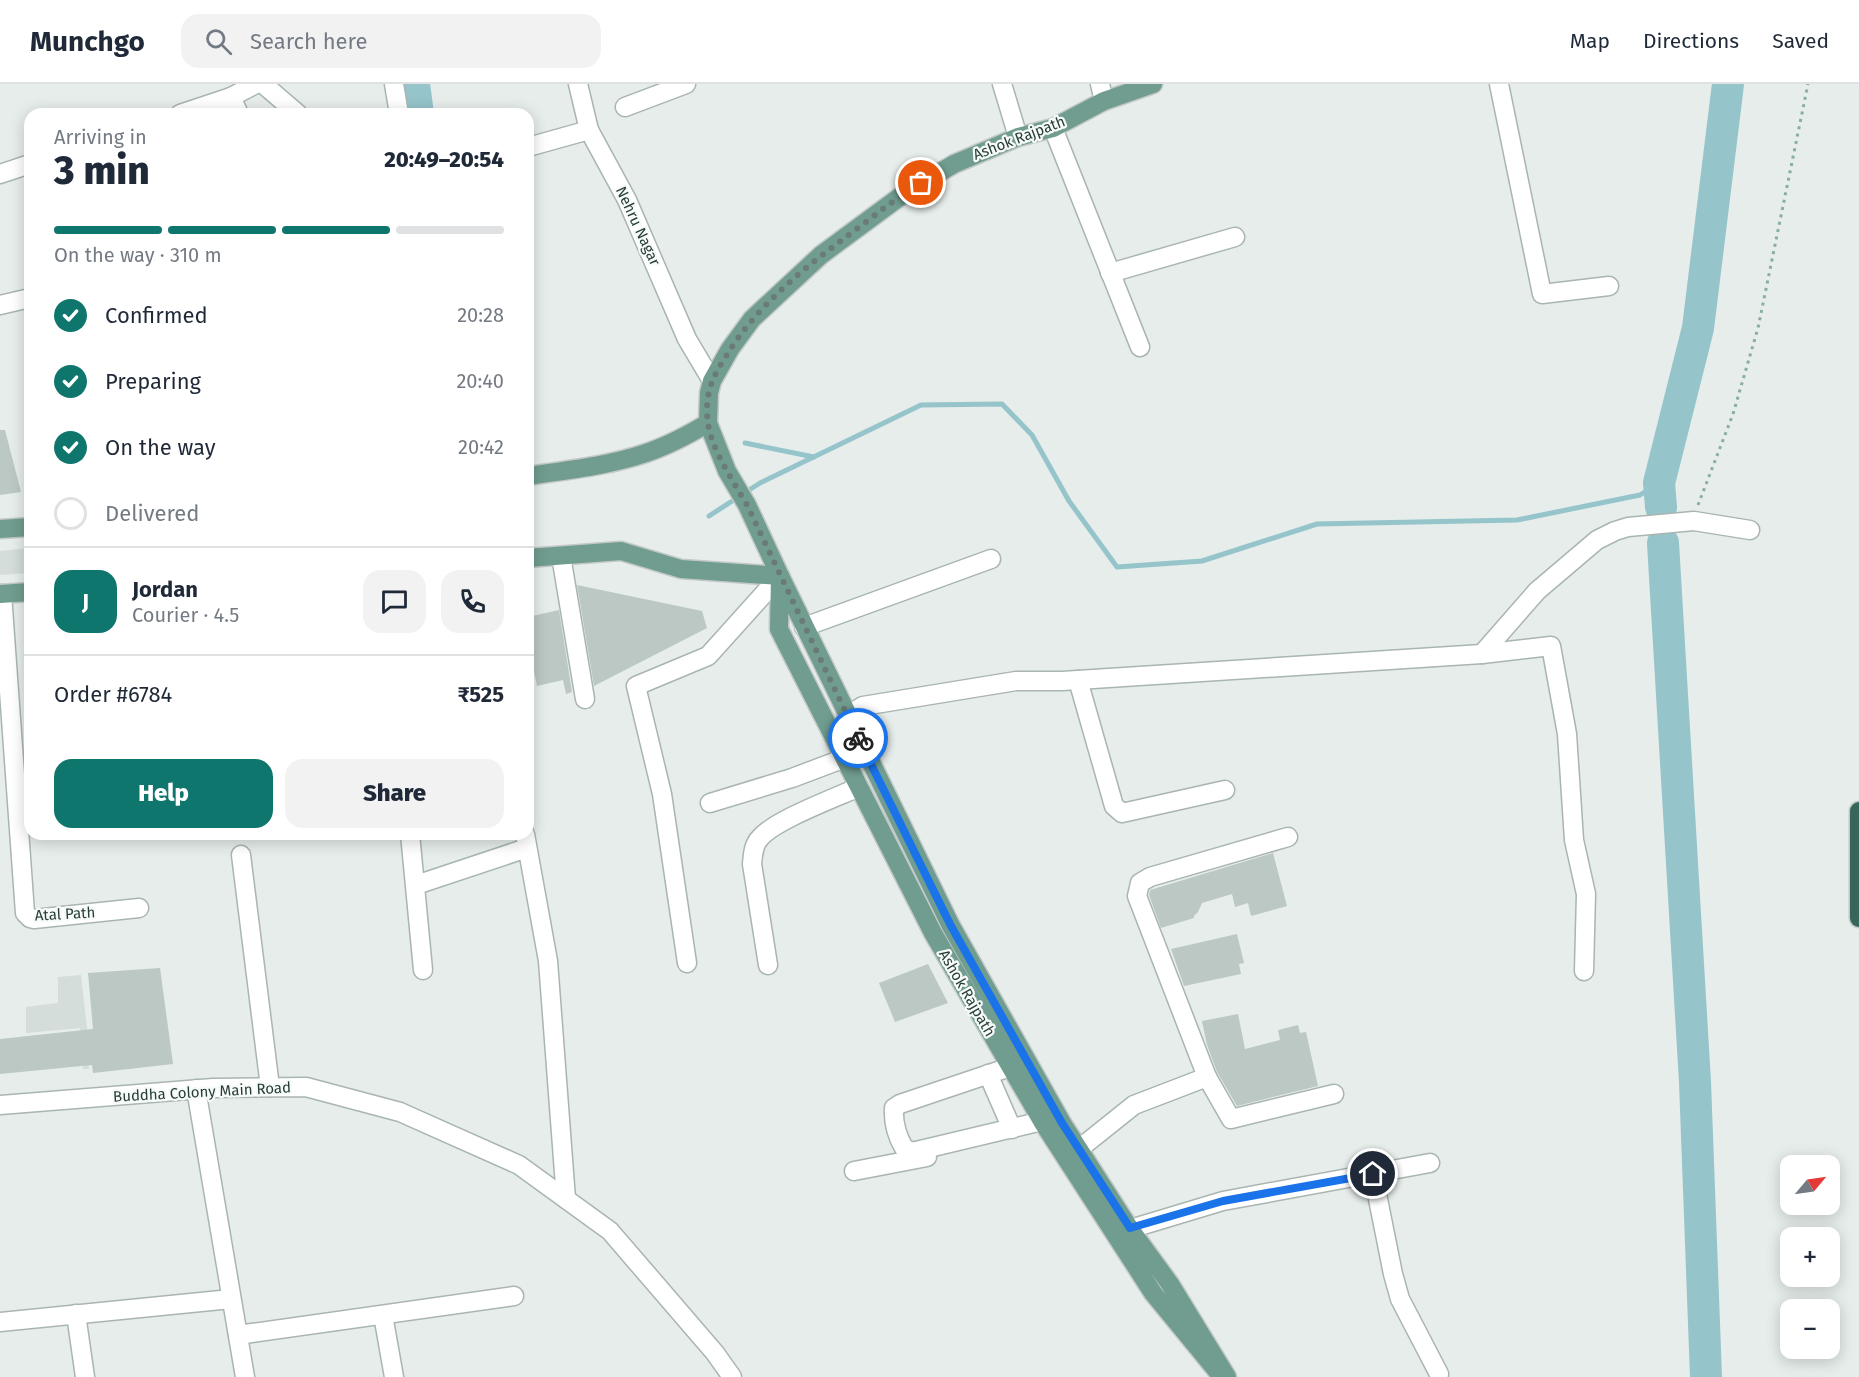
<!DOCTYPE html>
<meta charset="utf-8">
<style>
:root{--surface:#fff;--page:#f2f2f3;--text:#1f2937;--muted:#747a83;--line:#e0e1e3;--accent:#0f766e}
body{margin:0;font-family:"Fira Sans",sans-serif;background:var(--page);color:var(--text);height:100vh;display:flex;flex-direction:column;font-size:22px;white-space:nowrap}
*{box-sizing:border-box;margin:0}
p{font-size:20px;color:var(--muted)}
.icon{flex:none;width:33px;height:33px;fill:none;stroke:currentColor;stroke-width:2;stroke-linecap:round;stroke-linejoin:round}
.map{position:relative;flex:1;overflow:hidden}
.panel{position:absolute;left:24px;top:24px;width:510px;height:732px;display:flex;flex-direction:column;background:var(--surface);border-radius:18px;box-shadow:0 3px 15px #0003}
.panel>*{flex:none}
.needle{width:39px;rotate:61deg}
.fabs{position:absolute;left:1780px;top:1071px;display:grid;gap:12px}
.fabs a{display:grid;place-items:center;width:60px;height:60px;border-radius:12px;background:var(--surface);box-shadow:0 3px 15px #0003;font-size:30px}
.pin{position:absolute;display:grid;place-items:center;width:51px;height:51px;color:#fff;margin:-26px;border:3px solid #fff;border-radius:50%;box-shadow:0 2px 6px #0007}
.courier{position:absolute;display:grid;place-items:center;width:60px;height:60px;margin:-30px;border:4px solid #1a73e8;border-radius:50%;background:#fff;color:#222;box-shadow:0 2px 8px #0007}
.summary em{font-style:normal;font-weight:800}
.summary div{display:flex;flex-direction:column-reverse}
.summary{display:flex;align-items:center;justify-content:space-between;height:102px;padding:0 30px}
h1{font-size:39px;font-weight:800;line-height:45px}
.bar{display:grid;grid-template-columns:repeat(4,1fr);gap:9px 6px;align-content:center;height:72px;padding:0 30px}
.bar i{height:8px;border-radius:4px;background:var(--line)}
.bar .active{background:var(--accent)}
.bar p{grid-column:span 4}
.line{display:flex;align-items:center;gap:15px;padding:0 30px;border-top:2px solid var(--line)}
.line div{flex:1}
.round{display:grid;place-items:center;flex:none;width:63px;height:63px;border-radius:18px;background:var(--page)}
ol{padding:0 30px;list-style:none}
li{display:flex;align-items:center;gap:18px;height:66px}
li p{margin-inline-start:auto}
li .icon{padding:6px;border-radius:50%;background:var(--accent);color:#fff;stroke-width:4}
li:last-child{color:var(--muted)}
li i{width:33px;height:33px;border:3px solid var(--line);border-radius:50%}
.button{display:flex;gap:12px;margin-top:auto;padding:12px 30px}
.button a{flex:1;height:69px;border-radius:18px;background:var(--accent);color:#fff;font-size:24px;font-weight:800;line-height:69px;text-align:center}
.button a+a{background:var(--page);color:var(--text)}
header{display:flex;align-items:center;gap:36px;box-sizing:border-box;height:84px;padding:0 30px;background:var(--surface);border-bottom:2px solid var(--line)}
header strong{font-size:28px}
nav{display:flex;gap:33px;margin-inline-start:auto;font-size:21px}
.search{width:420px;height:54px;background:var(--page);display:flex;align-items:center;gap:15px;box-sizing:border-box;padding:0 21px;border-radius:18px;color:var(--muted);font-size:22px}
.map>svg:first-child{display:block}
.built{fill:#d4ddd9}
.lines{fill:none;stroke-linecap:round;stroke-linejoin:round}
.stream{stroke:#95c4cb;stroke-width:5}
.river{stroke:#95c4cb;stroke-width:32}
.building{fill:#bcc8c3}
.minor-casing{stroke:#a9b5b1;stroke-width:21}
.major-casing{stroke:#c3c9c7;stroke-width:21}
.highway-casing{stroke:#c3c9c7;stroke-width:21}
.path{stroke:#8aada1;stroke-width:3;stroke-dasharray:3 4.5;stroke-linecap:butt}
.minor{stroke:#fff;stroke-width:18}
.major{stroke:#709d90;stroke-width:18}
.highway{stroke:#36665b;stroke-width:18}
.done{stroke:#6a7b76;stroke-width:6;stroke-dasharray:0 10.8}
.route{stroke:#1a73e8;stroke-width:8}
.labels{text-anchor:middle;stroke-width:4.5;stroke-linejoin:round;paint-order:stroke}
.street-label{font-size:15px;fill:#273d37;stroke:#f6faf8}
</style>
<header>
<strong>Munchgo</strong>
<div class="search"><svg class="icon" aria-label="search" viewBox="0 0 24 24"><circle cx="10" cy="10" r="6"/><path d="M15 15l6 6"/></svg>Search here</div>
<nav><a>Map</a><a>Directions</a><a>Saved</a></nav>
</header>
<div class="map">
<svg width="1859" height="1293" viewBox="0 0 1859 1293">
<rect width="100%" height="100%" fill="#e6edea"/>
<g class="built">
<path d="M30,464V489L0,491V467Z"/>
<path d="M81,891L87,945L89,985H83L80,944L26,949V923L58,919V893Z"/>
</g>
<g class="lines">
<g class="stream">
<path d="M745,359L814,373"/>
<path d="M709,432L760,399L921,321L1002,320L1032,351L1069,417L1117,483L1202,477L1317,440L1517,436L1640,411L1659,399"/>
</g>
<g class="river">
<path d="M414,0L418,30"/>
<path d="M1661,423L1659,399L1698,244L1728,0"/>
<path d="M1663,459L1695,998L1706,1293"/>
</g>
</g>
<g class="building">
<path d="M0,346H5L21,408L0,411Z"/>
<path d="M577,501L702,527L707,544L594,602Z"/>
<path d="M559,526L572,608L566,610L563,596L537,602L528,559V533Z"/>
<path d="M1273,769L1287,822L1251,832L1248,819L1235,823L1232,810L1202,819L1198,828L1194,832V834L1161,844L1149,811L1150,806Z"/>
<path d="M1237,850L1244,879L1239,880L1241,890L1184,902L1171,865Z"/>
<path d="M928,880L948,919L895,938L879,899Z"/>
<path d="M160,884L173,980L93,989L92,981L0,990V955L93,945L88,889Z"/>
<path d="M1238,930L1245,965L1280,956L1278,946L1298,941L1300,949L1306,948L1318,1002L1237,1022L1217,988L1207,961L1202,937Z"/>
</g>
<g class="lines">
<g class="minor-casing">
<g id="minor">
<path d="M263,0L298,30"/>
<path d="M394,0L399,30"/>
<path d="M578,0L589,46"/>
<path d="M1002,0L1018,53"/>
<path d="M1100,0L1104,17"/>
<path d="M1499,0L1542,210L1609,202"/>
<path d="M231,13L239,30"/>
<path d="M625,23L686,0"/>
<path d="M180,30L231,13L256,0"/>
<path d="M1053,44L1140,263"/>
<path d="M528,63L589,46L627,116L687,255L712,297"/>
<path d="M0,90L30,80"/>
<path d="M1110,189L1235,153"/>
<path d="M0,221L30,214"/>
<path d="M561,472L585,615"/>
<path d="M2,510L25,829L30,834L34,835L139,824"/>
<path d="M804,543L991,475"/>
<path d="M1482,570L1537,507L1597,456L1615,447L1628,443L1694,437L1750,446"/>
<path d="M1078,596L1114,722L1122,729L1225,706"/>
<path d="M847,632L863,622L1016,597H1062L1482,570L1551,562L1567,650L1574,756L1586,810L1584,887"/>
<path d="M710,719L792,694L845,674"/>
<path d="M410,750L423,886"/>
<path d="M525,750L548,877L566,1115"/>
<path d="M241,771L270,1003"/>
<path d="M416,801L527,764"/>
<path d="M687,879L662,710L636,602L708,572L780,492"/>
<path d="M768,881L752,780C753,771 753,761 760,754C775,736 835,714 859,703"/>
<path d="M1010,983L900,1020L894,1024C893,1039 897,1052 904,1064L912,1068L1042,1037"/>
<path d="M988,990L1012,1045"/>
<path d="M1207,993L1231,1035L1334,1010"/>
<path d="M196,1005L245,1293"/>
<path d="M0,1021L213,1004L306,1003L400,1028L519,1081L610,1147L715,1269L732,1293"/>
<path d="M1079,1065L1134,1021L1207,993L1137,812L1140,799L1150,793L1288,753"/>
<path d="M854,1087L927,1073"/>
<path d="M1373,1090L1393,1190L1400,1215L1439,1290"/>
<path d="M1118,1151L1130,1145L1223,1117L1430,1079"/>
<path d="M76,1230L85,1293"/>
<path d="M383,1231L394,1293"/>
<path d="M0,1238L231,1215"/>
<path d="M238,1251L514,1212"/>
</g>
</g>
<g class="major-casing">
<g id="major">
<path d="M528,392C567,386 608,382 646,369C667,362 688,351 708,339"/>
<path d="M0,445L30,443"/>
<path d="M528,474L621,467L681,485L780,492L747,421L727,387L708,339L709,309L712,297L730,265L752,235L821,171L905,109L954,80L1018,53L1053,44L1104,17L1153,0"/>
<path d="M0,510L30,508"/>
<path d="M1222,1293L1153,1209L1042,1037L933,849L779,545L780,492L951,842L1062,1039L1130,1145L1170,1200L1227,1293"/>
</g>
</g>
<g class="highway-casing">
<path id="highway" d="M1859,727V834"/>
</g>
<path class="path" d="M1698,421L1733,330L1758,244L1808,0"/>
<use href="#minor" class="minor"/>
<use href="#major" class="major"/>
<use href="#highway" class="highway"/>
</g>
<g class="lines">
<path class="done" d="M858,654L747,421C734,399 711,364 708,339C706,327 707,310 712,298C715,290 720,282 725,274C757,220 808,181 858,144C879,128 899,112 921,99"/>
<path class="route" d="M858,654L951,842L1062,1039L1130,1144L1223,1117L1373,1090"/>
</g>
<g class="labels">
<g class="street-label">
<text transform="translate(1019 54) rotate(-21)" y="5">Ashok Rajpath</text>
<text transform="translate(638 142) rotate(65)" y="5">Nehru Nagar</text>
<text transform="translate(65 830) rotate(-3)" y="5">Atal Path</text>
<text transform="translate(967 909) rotate(60)" y="5">Ashok Rajpath</text>
<text transform="translate(202 1008) rotate(-3)" y="5">Buddha Colony Main Road</text>
</g>
</g>
</svg>
<div class="fabs">
<a><svg class="needle" viewBox="-14 -14 28 28"><path d="M0-13l5 13h-10z" fill="#e53935"/><path d="M0 13l5-13h-10z" fill="#747a83"/></svg></a>
<a>+</a>
<a>−</a>
</div>
<div class="pin" style="left:921px;top:99px;background:#ea580c"><svg class="icon" aria-label="bag" viewBox="0 0 24 24"><path d="M5 8h14l-1 12H6zM9 8a3 3 0 0 1 6 0"/></svg></div>
<div class="pin" style="left:1373px;top:1090px;background:#1f2937"><svg class="icon" aria-label="home" viewBox="0 0 24 24"><path d="M3 11l9-7 9 7M6 9v11h12V9"/></svg></div>
<div class="courier" style="left:858px;top:654px"><svg class="icon" aria-label="bike" viewBox="0 0 24 24"><circle cx="6" cy="16" r="4"/><circle cx="18" cy="16" r="4"/><path d="M6 16l4-8h5l3 8M10 8l3 8H6M13 5h3"/></svg></div>
<section class="panel">
<div class="summary"><div><h1>3 min</h1><p>Arriving in</p></div><em>20:49–20:54</em></div>
<div class="bar"><i class="active"></i><i class="active"></i><i class="active"></i><i></i><p>On the way · 310 m</p></div>
<ol>
<li><svg class="icon" aria-label="check" viewBox="0 0 24 24"><path d="M5 12l5 5 9-10"/></svg>Confirmed<p>20:28</p></li>
<li><svg class="icon" aria-label="check" viewBox="0 0 24 24"><path d="M5 12l5 5 9-10"/></svg>Preparing<p>20:40</p></li>
<li><svg class="icon" aria-label="check" viewBox="0 0 24 24"><path d="M5 12l5 5 9-10"/></svg>On the way<p>20:42</p></li>
<li><i></i>Delivered</li>
</ol>
<div class="line" style="height:108px"><b class="round" style="background:var(--accent);color:#fff">J</b><div><b>Jordan</b><p>Courier · 4.5</p></div><a class="round"><svg class="icon" aria-label="chat" viewBox="0 0 24 24"><path d="M4 5h16v11H9l-5 4z"/></svg></a><a class="round"><svg class="icon" aria-label="phone" viewBox="0 0 24 24"><path d="M5 4h4l2 5-3 2q2 4 5 5l2-3 5 2v4C11 20 4 13 5 4z"/></svg></a></div>
<div class="line" style="height:78px"><div>Order #6784</div><b>₹525</b></div>
<div class="button"><a>Help</a><a>Share</a></div>
</section>
</div>
